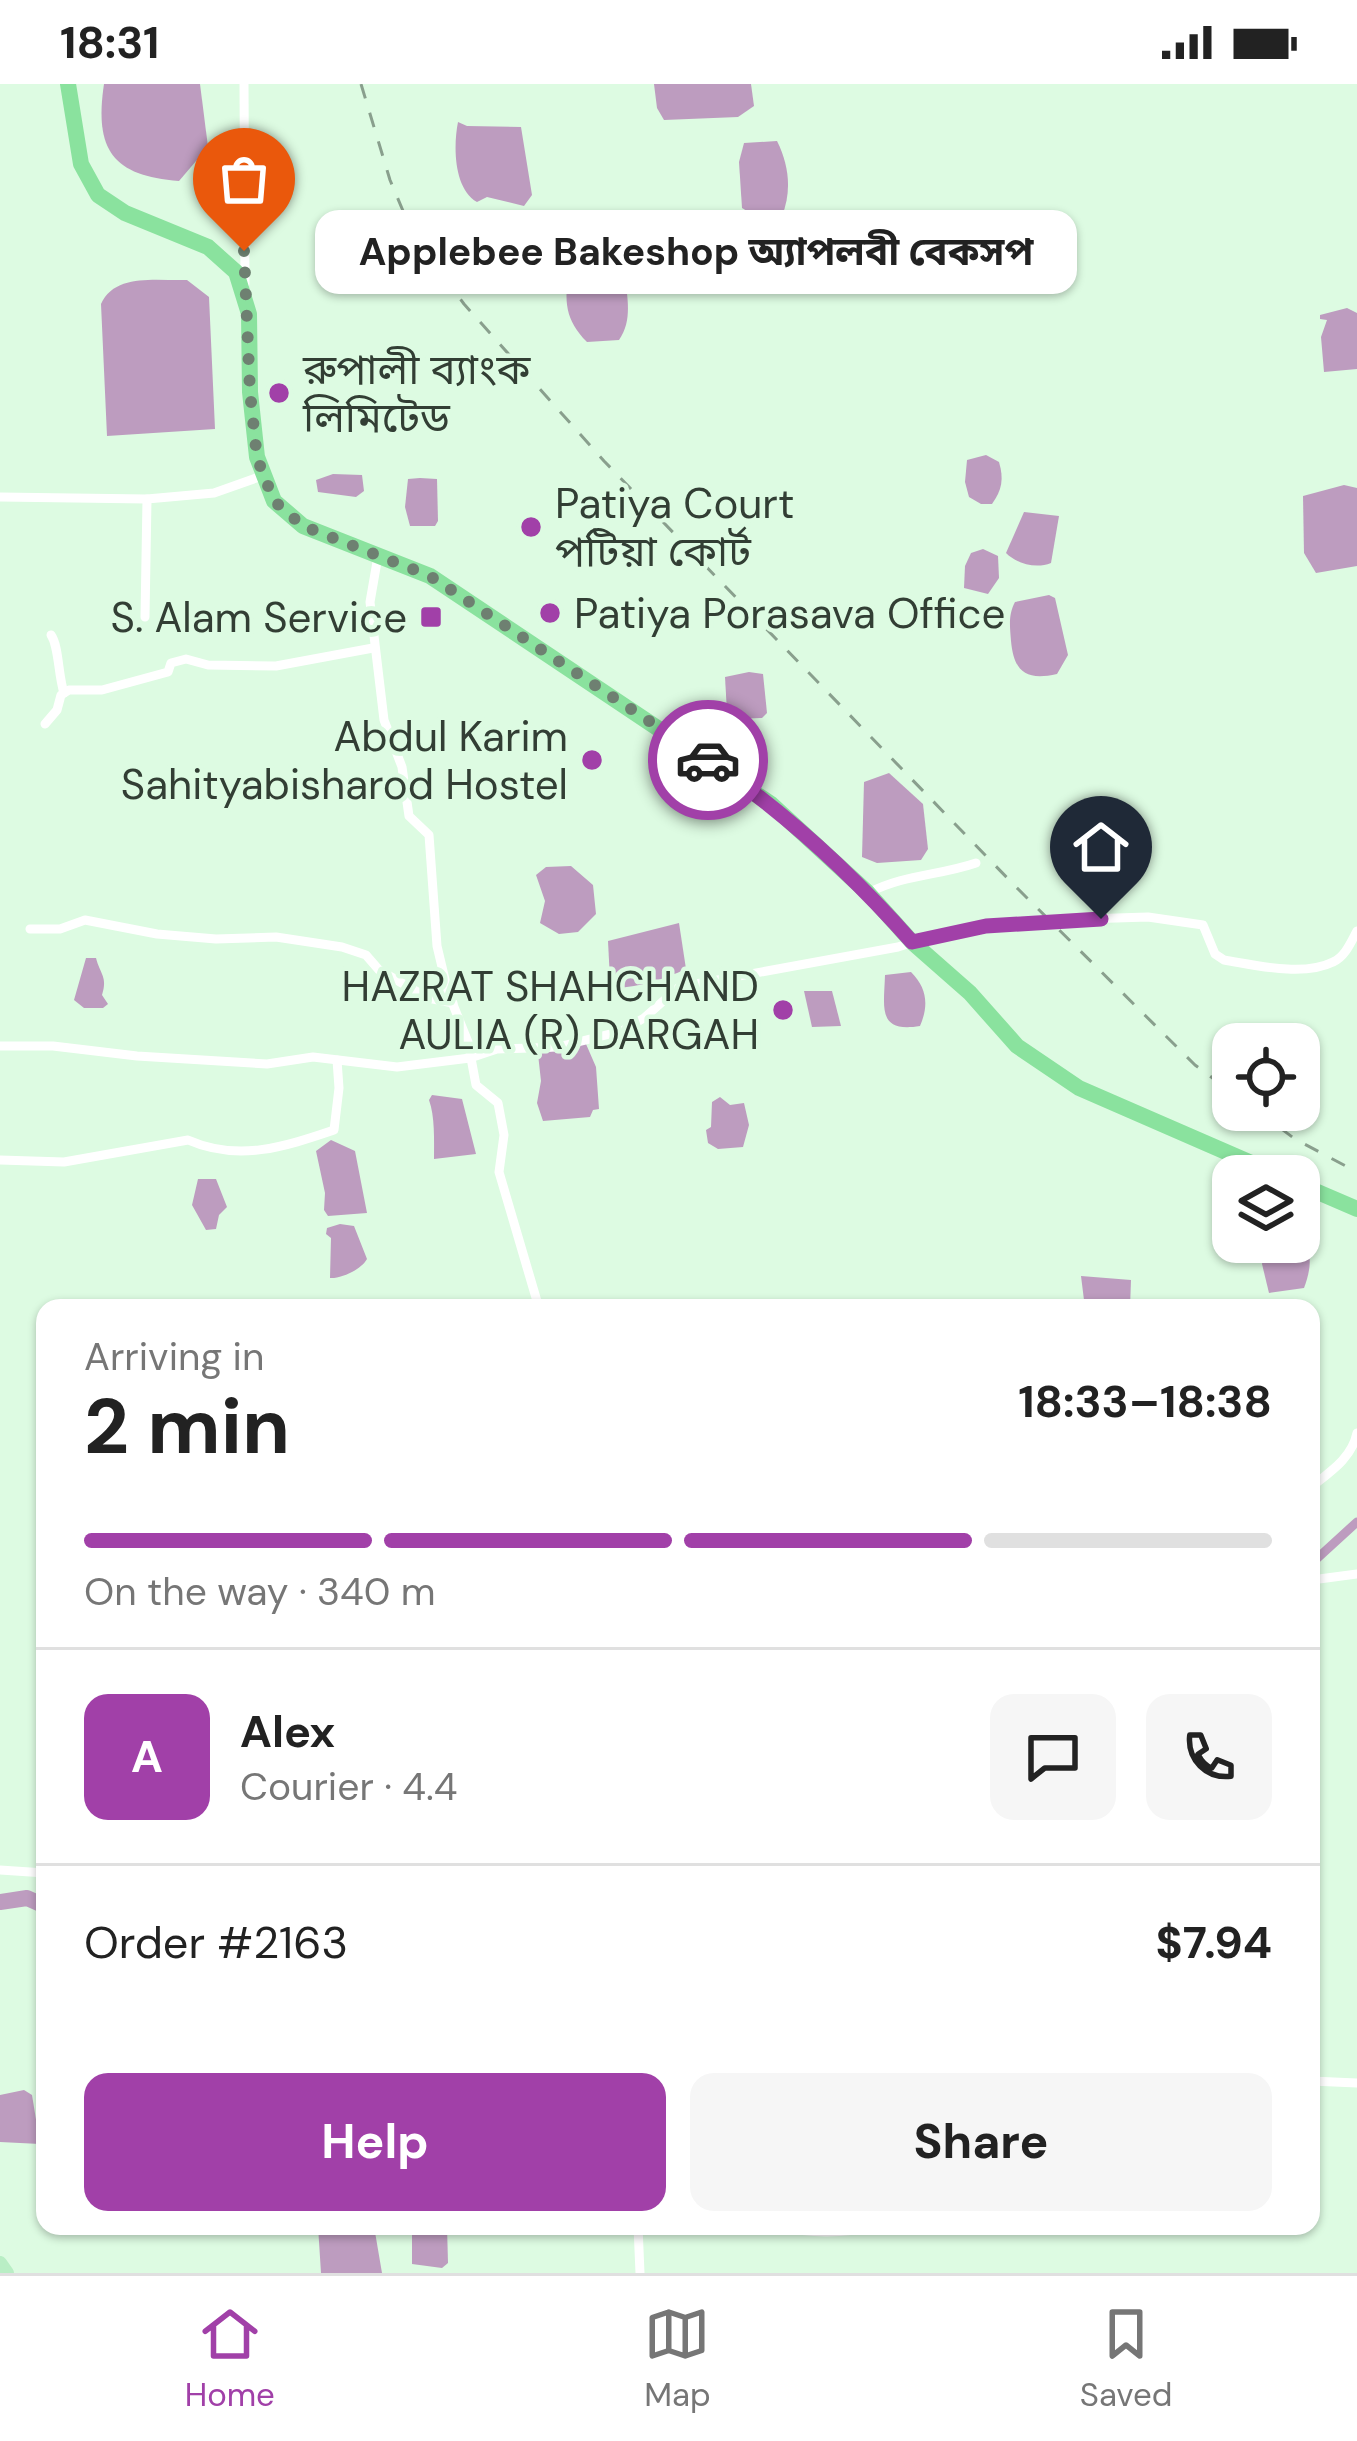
<!DOCTYPE html>
<meta charset="utf-8">
<style>
:root{--surface:#fff;--page:#f6f6f6;--text:#222;--muted:#767676;--line:#e0e0e0;--accent:#a140a8}
body{margin:0;font-family:"DM Sans","Noto Sans Bengali",sans-serif;background:var(--page);color:var(--text);height:100vh;display:flex;flex-direction:column;font-size:45px;white-space:nowrap}
*{box-sizing:border-box;margin:0}
p{font-size:39px;color:var(--muted)}
.icon{flex:none;width:66px;height:66px;fill:none;stroke:currentColor;stroke-width:2;stroke-linecap:round;stroke-linejoin:round}
.map{position:relative;flex:1;overflow:hidden}
.drawer{position:absolute;left:36px;top:1215px;width:1284px;height:936px;display:flex;flex-direction:column;background:var(--surface);border-radius:24px;box-shadow:0 3px 9px #0004}
.drawer>*{flex:none}
.fabs{position:absolute;left:1212px;top:939px;display:grid;gap:24px}
.fabs a{display:grid;place-items:center;width:108px;height:108px;border-radius:24px;background:var(--surface);box-shadow:0 3px 9px #0004;font-size:60px}
.pin{position:absolute;display:grid;place-items:center;width:102px;height:102px;color:#fff;margin:-123px -51px;border-radius:50% 50% 50% 0;rotate:-45deg;box-shadow:0 0 12px #0007}
.pin .icon{rotate:45deg}
.courier{position:absolute;display:grid;place-items:center;width:120px;height:120px;margin:-60px;border:9px solid #a140a8;border-radius:50%;background:#fff;color:#222;box-shadow:0 3px 15px #0007}
.bubble{position:absolute;height:84px;border-radius:24px;background:var(--surface);box-shadow:0 3px 9px #0004;font-size:39px;font-weight:700;line-height:84px;text-align:center}
.summary em{font-style:normal;font-weight:700}
.summary div{display:flex;flex-direction:column-reverse}
.summary{display:flex;align-items:center;justify-content:space-between;height:204px;padding:0 48px}
h1{font-size:78px;font-weight:700;line-height:90px}
.bar{display:grid;grid-template-columns:repeat(4,1fr);gap:18px 12px;align-content:center;height:144px;padding:0 48px}
.bar i{height:15px;border-radius:9px;background:var(--line)}
.bar .current{background:var(--accent)}
.bar p{grid-column:span 4}
.line{display:flex;align-items:center;gap:30px;padding:0 48px;border-top:3px solid var(--line)}
.line div{flex:1}
.round{display:grid;place-items:center;flex:none;width:126px;height:126px;border-radius:24px;background:var(--page)}
.primary-button{display:flex;gap:24px;margin-top:auto;padding:24px 48px}
.primary-button a{flex:1;height:138px;border-radius:24px;background:var(--accent);color:#fff;font-size:48px;font-weight:700;line-height:138px;text-align:center}
.primary-button a+a{background:var(--page);color:var(--text)}
.status{display:flex;justify-content:space-between;align-items:center;height:84px;padding:0 60px;background:var(--surface);direction:ltr}
.status svg{height:33px;fill:currentColor}
.tab-bar{display:flex;justify-content:space-around;align-items:center;height:168px;border-top:3px solid var(--line);background:var(--surface);font-size:33px;color:var(--muted)}
.tab-bar a{display:grid;justify-items:center;gap:6px}
.tab-bar .current{color:var(--accent)}
.map>svg:first-child{display:block}
.water{fill:#bd9cbf}
.lines{fill:none;stroke-linecap:round;stroke-linejoin:round}
.canal{stroke:#bd9cbf;stroke-width:9}
.river{stroke:#bd9cbf;stroke-width:16}
.street{stroke:#fff;stroke-width:9}
.primary{stroke:#b9eec5;stroke-width:14}
.highway{stroke:#8ae29e;stroke-width:16}
.rail{stroke:#899f8d;stroke-width:3;stroke-dasharray:15 15;stroke-linecap:butt}
.done{stroke:#6e8071;stroke-width:12;stroke-dasharray:0 21.6}
.route{stroke:#a140a8;stroke-width:15}
.poi-dot{fill:#a140a8;stroke:#ddfbe2;stroke-width:4.5}
.labels{text-anchor:middle;stroke-width:9;stroke-linejoin:round;paint-order:stroke}
.poi-label{font-size:42px;fill:#323e34;stroke:#ddfbe2;text-anchor:start}
</style>
<div class="status"><b>18:31</b><svg viewBox="0 0 49 12"><path d="M0 12V9h3v3zM5 12V6h3v6zM10 12V3h3v9zM15 12V0h3v12zM26 1h20v11H26zM47 4h2v5h-2z"/></svg></div>
<div class="map">
<svg width="1357" height="2189" viewBox="0 0 1357 2189">
<rect width="100%" height="100%" fill="#ddfbe2"/>
<g class="water">
<path d="M104,0H200L208,63L179,97C113,92 94,66 104,0Z"/>
<path d="M654,0H751L754,22L738,33L664,36L657,24Z"/>
<path d="M458,38L467,42L521,43L532,111L524,122L487,113L477,118C454,105 453,63 458,38Z"/>
<path d="M777,57C789,81 792,107 782,132L762,136L742,124L739,78L744,59Z"/>
<path d="M599,180L615,181L625,190C627,214 633,236 619,256L587,258C565,236 564,217 569,187Z"/>
<path d="M187,196L209,213L215,345L107,352L101,220C115,189 156,197 187,196Z"/>
<path d="M1347,224L1357,229V285L1324,288L1321,253L1327,236L1320,235V231Z"/>
<path d="M986,371L999,378C1004,395 1002,406 992,420H981L969,413L965,398L967,376Z"/>
<path d="M333,390L362,391L364,407L356,413L318,408L316,396Z"/>
<path d="M420,394L437,395L438,437L435,442H410L405,423L408,395Z"/>
<path d="M1344,401L1357,404V482L1316,489L1304,469L1303,412Z"/>
<path d="M1024,428L1059,432L1051,479C1036,485 1017,480 1006,469Z"/>
<path d="M983,465L998,472L999,494L988,510L964,504L965,482L971,469Z"/>
<path d="M1049,511L1055,514L1068,571L1057,590C1026,597 1014,588 1011,557C1010,543 1008,531 1015,518Z"/>
<path d="M749,588L763,590L767,629L762,634L732,635L727,628L725,593Z"/>
<path d="M889,689L923,720L928,765L921,776L877,779L862,773L864,698Z"/>
<path d="M571,782L593,801L596,830L578,848L559,850L540,839L545,817L536,791L546,783Z"/>
<path d="M679,839L686,885C664,895 640,903 616,904L610,896L608,857Z"/>
<path d="M86,874H96C100,890 108,893 102,911L108,920L103,924H84L74,916Z"/>
<path d="M911,888C927,904 929,921 920,942C877,949 884,924 885,891Z"/>
<path d="M804,907H832L841,942L812,943Z"/>
<path d="M586,960L596,983L599,1025L593,1026L590,1033L543,1037L537,1019L541,997L538,970Z"/>
<path d="M432,1011L462,1015L476,1070L434,1075C434,1057 435,1032 429,1016Z"/>
<path d="M720,1013L730,1021L744,1019L749,1041L743,1063L718,1065L708,1059L706,1046L711,1043L712,1018Z"/>
<path d="M331,1056L355,1067L367,1129L328,1132L324,1126L325,1109L316,1067Z"/>
<path d="M198,1095H216L227,1123L219,1131L216,1145L206,1146L192,1121Z"/>
<path d="M340,1140L354,1142L367,1175C361,1186 340,1195 330,1194L331,1154L326,1150L327,1144Z"/>
<path d="M1299,1155C1315,1166 1310,1188 1304,1204L1269,1209L1262,1180L1266,1159Z"/>
<path d="M1081,1192L1131,1196L1130,1224H1085Z"/>
<path d="M24,2006L32,2011L40,2060L0,2058V2011Z"/>
<path d="M318,2142H380L375,2148L382,2189H321Z"/>
<path d="M412,2142H447L448,2179L442,2184L412,2180Z"/>
</g>
<g class="lines">
<path class="canal" d="M1311,1480L1357,1438"/>
<path class="river" d="M0,1818L27,1814L45,1822"/>
<g class="street">
<path d="M244,0L245,200"/>
<path d="M0,413L147,415L214,409L262,392"/>
<path d="M378,472L370,518L384,636L402,683L409,732L429,751L437,862L448,908L468,958L476,1001L498,1019L504,1051L499,1088L539,1224"/>
<path d="M145,533L147,415"/>
<path d="M51,551C59,562 58,591 64,609"/>
<path d="M45,640L57,626L61,611L69,606H102L168,588L171,579L186,575L208,581L276,582L373,564"/>
<path d="M868,809C905,790 938,792 976,779"/>
<path d="M30,845H60L85,836L157,850L216,855L276,853L342,863L366,871L379,886L428,914L453,919"/>
<path d="M0,962H53L137,972L267,980L313,973L397,983L470,974L497,965L558,963L622,947L644,934L679,903L898,863L938,850L1053,836L1148,833L1203,841L1215,870L1224,876C1255,881 1303,893 1333,878C1345,873 1351,858 1357,847"/>
<path d="M0,1076L64,1078L188,1056C238,1078 284,1063 334,1046L339,1004L337,976"/>
<path d="M1311,1403C1330,1388 1352,1374 1357,1349"/>
<path d="M1319,1495L1357,1490"/>
<path d="M0,1786L45,1789"/>
<path d="M1311,1997L1357,1999"/>
<path d="M638,2142L640,2189"/>
<path d="M778,2142C810,2149 840,2151 873,2142"/>
</g>
<path class="primary" d="M0,2179L7,2189"/>
<g class="highway">
<path d="M68,0L81,80L98,111L125,129L208,163L236,188L249,230L250,308L257,373L274,417L303,442L430,492L771,720L868,809L912,858L970,909L1017,962L1079,1004L1281,1092"/>
<path d="M1299,1100L1357,1125"/>
</g>
<g class="rail">
<path d="M361,0L390,96L414,153L464,220L604,377L1016,803L1195,981L1233,1009"/>
<path d="M1256,1026L1295,1055L1357,1088"/>
</g>
</g>
<g class="lines">
<path class="done" d="M244,167L250,308L257,374L274,417L303,442L430,492L708,676"/>
<path class="route" d="M708,676C785,728 851,789 912,858L986,842L1101,835"/>
</g>
<g class="poi-dot">
<circle cx="279" cy="309" r="12"/>
<circle cx="531" cy="443" r="12"/>
<circle cx="550" cy="529" r="12"/>
<rect x="419" y="521" width="24" height="24" rx="6"/>
<circle cx="592" cy="676" r="12"/>
<circle cx="783" cy="926" r="12"/>
</g>
<g class="labels">
<g class="poi-label">
<text x="303" y="300">রুপালী ব্যাংক<tspan x="303" dy="48">লিমিটেড</tspan></text>
<text x="555" y="434">Patiya Court<tspan x="555" dy="48">পটিয়া কোর্ট</tspan></text>
<text x="574" y="544">Patiya Porasava Office</text>
<text x="407" y="548" text-anchor="end">S. Alam Service</text>
<text x="568" y="667" text-anchor="end">Abdul Karim<tspan x="568" dy="48">Sahityabisharod Hostel</tspan></text>
<text x="759" y="917" text-anchor="end">HAZRAT SHAHCHAND<tspan x="759" dy="48">AULIA (R) DARGAH</tspan></text>
</g>
</g>
</svg>
<div class="fabs">
<a><svg class="icon" aria-label="locate" viewBox="0 0 24 24"><circle cx="12" cy="12" r="6"/><path d="M12 2v4M12 18v4M2 12h4M18 12h4"/></svg></a>
<a><svg class="icon" aria-label="layers" viewBox="0 0 24 24"><path d="M12 4l9 5-9 5-9-5zM3 14l9 5 9-5"/></svg></a>
</div>
<div class="pin" style="left:244px;top:167px;background:#ea580c"><svg class="icon" aria-label="bag" viewBox="0 0 24 24"><path d="M5 8h14l-1 12H6zM9 8a3 3 0 0 1 6 0"/></svg></div>
<div class="pin" style="left:1101px;top:835px;background:#1f2937"><svg class="icon" aria-label="home" viewBox="0 0 24 24"><path d="M3 11l9-7 9 7M6 9v11h12V9"/></svg></div>
<div class="courier" style="left:708px;top:676px"><svg class="icon" aria-label="car" viewBox="0 0 24 24"><path d="M5 17H2v-5l4-1 3-4h7l3 4 3 1v5h-3M9 17h6M6 11h13"/><circle cx="7" cy="17" r="2"/><circle cx="17" cy="17" r="2"/></svg></div>
<div class="bubble" style="left:315px;top:126px;width:762px">Applebee Bakeshop অ্যাপলবী বেকসপ</div>
<section class="drawer">
<div class="summary"><div><h1>2 min</h1><p>Arriving in</p></div><em>18:33–18:38</em></div>
<div class="bar"><i class="current"></i><i class="current"></i><i class="current"></i><i></i><p>On the way · 340 m</p></div>
<div class="line" style="height:216px"><b class="round" style="background:var(--accent);color:#fff">A</b><div><b>Alex</b><p>Courier · 4.4</p></div><a class="round"><svg class="icon" aria-label="chat" viewBox="0 0 24 24"><path d="M4 5h16v11H9l-5 4z"/></svg></a><a class="round"><svg class="icon" aria-label="phone" viewBox="0 0 24 24"><path d="M5 4h4l2 5-3 2q2 4 5 5l2-3 5 2v4C11 20 4 13 5 4z"/></svg></a></div>
<div class="line" style="height:156px"><div>Order #2163</div><b>$7.94</b></div>
<div class="primary-button"><a>Help</a><a>Share</a></div>
</section>
</div>
<nav class="tab-bar">
<a class="current"><svg class="icon" aria-label="home" viewBox="0 0 24 24"><path d="M3 11l9-7 9 7M6 9v11h12V9"/></svg>Home</a>
<a><svg class="icon" aria-label="map" viewBox="0 0 24 24"><path d="M3 6l6-2 6 2 6-2v14l-6 2-6-2-6 2zM9 4v14M15 6v14"/></svg>Map</a>
<a><svg class="icon" aria-label="saved" viewBox="0 0 24 24"><path d="M7 4h10v16l-5-4-5 4z"/></svg>Saved</a>
</nav>
